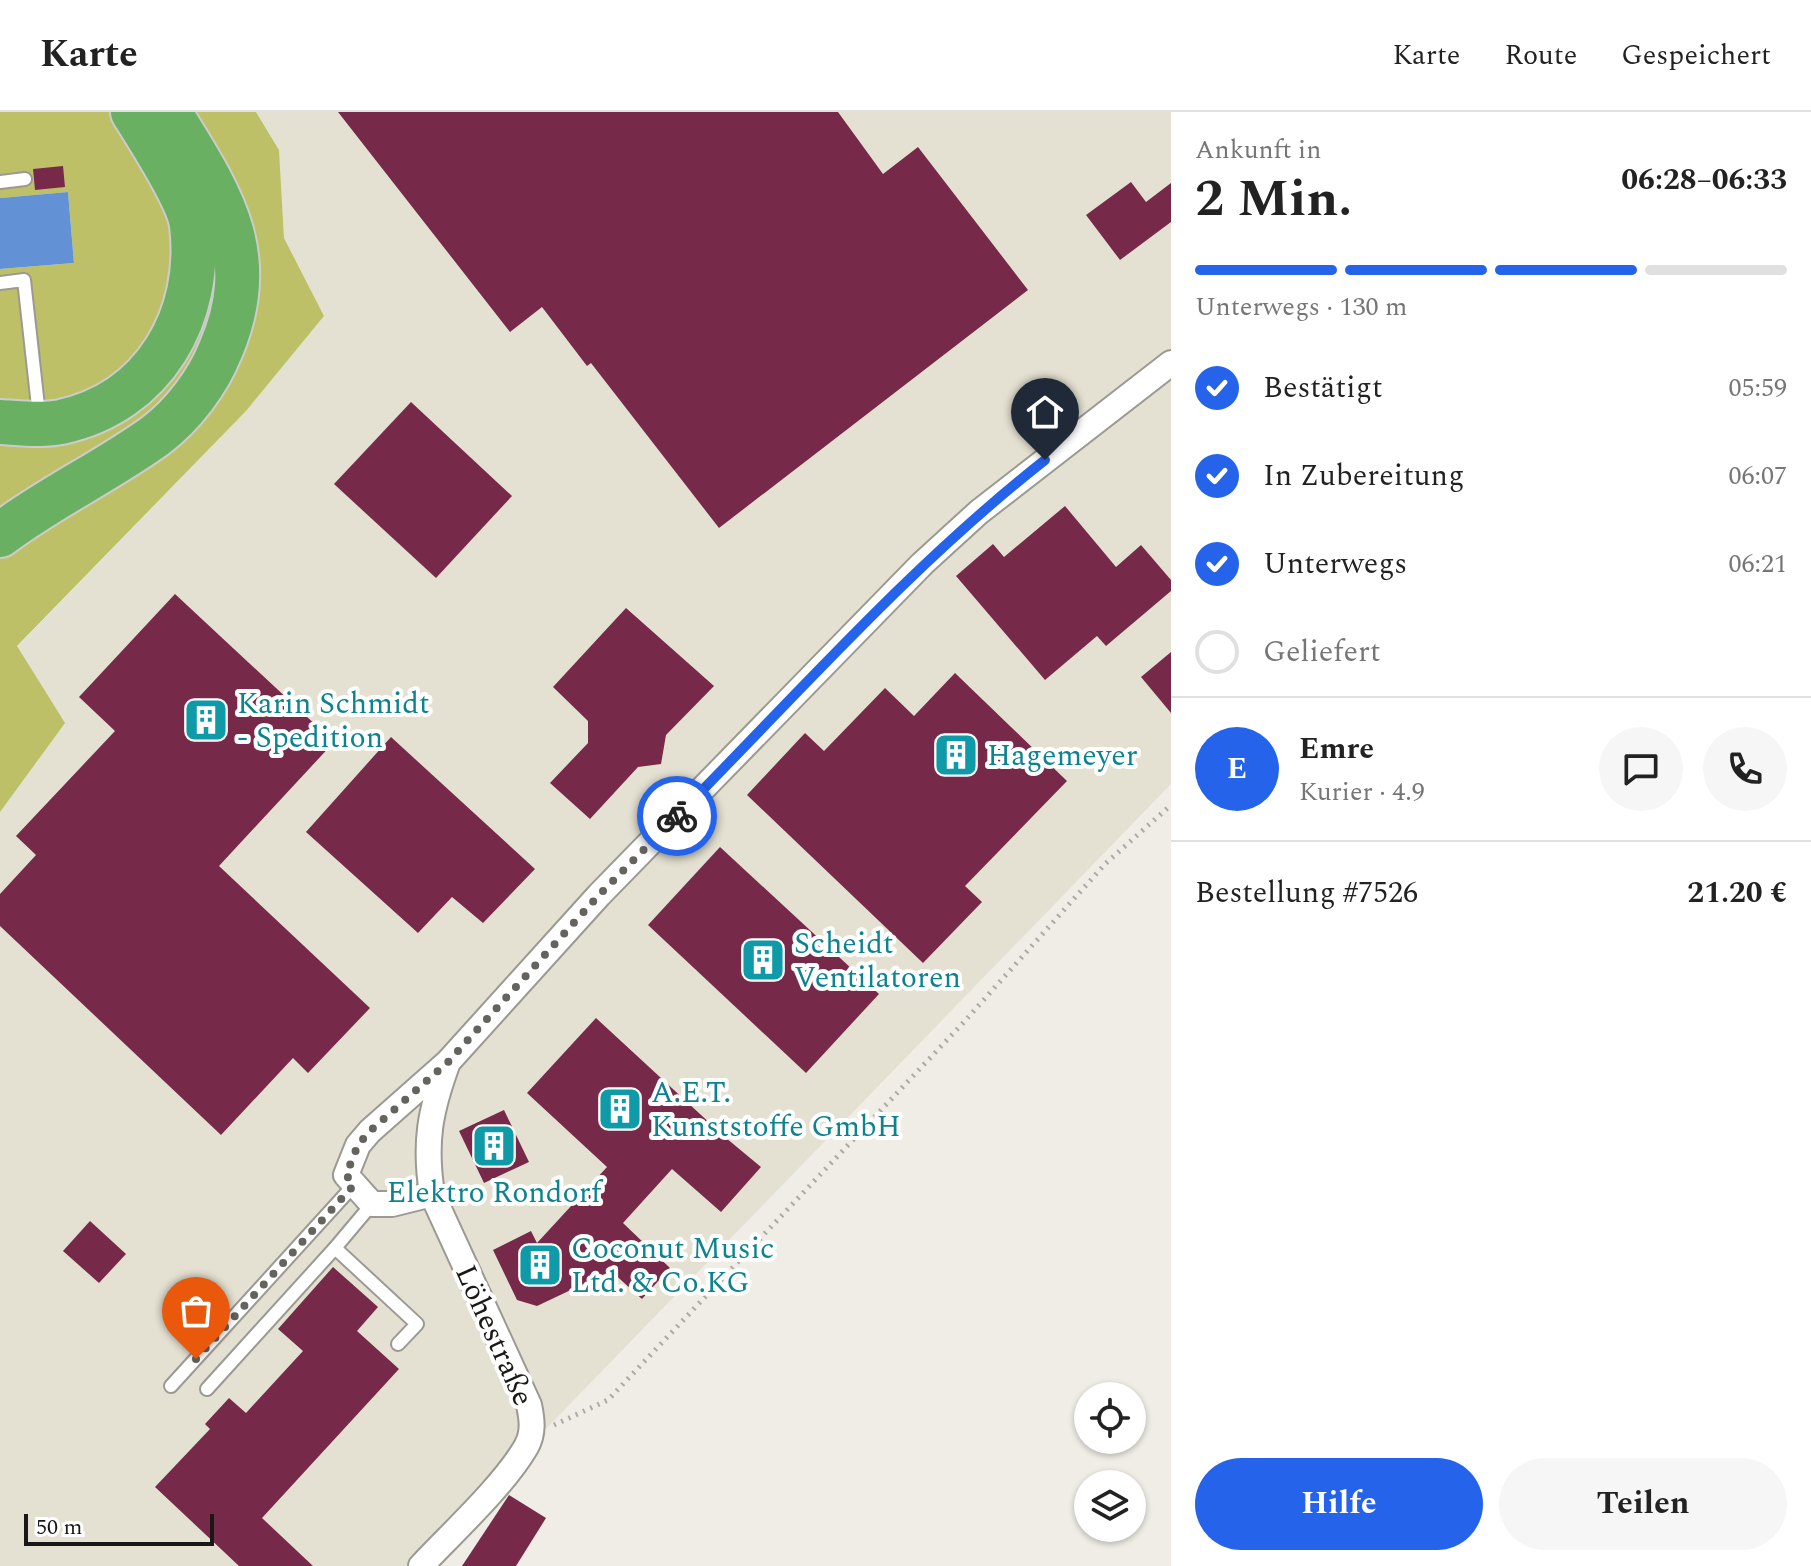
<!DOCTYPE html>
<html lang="de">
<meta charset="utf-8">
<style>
:root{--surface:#fff;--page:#f6f6f6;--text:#222;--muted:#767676;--line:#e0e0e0;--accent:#2563eb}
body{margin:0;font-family:Spectral,serif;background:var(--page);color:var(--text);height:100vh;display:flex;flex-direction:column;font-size:30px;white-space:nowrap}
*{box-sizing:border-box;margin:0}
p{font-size:26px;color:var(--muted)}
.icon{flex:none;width:44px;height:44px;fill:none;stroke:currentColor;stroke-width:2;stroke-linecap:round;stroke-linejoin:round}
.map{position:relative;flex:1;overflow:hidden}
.details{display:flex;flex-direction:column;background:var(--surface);width:640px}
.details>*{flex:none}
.controls{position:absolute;left:1074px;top:1270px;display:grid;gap:16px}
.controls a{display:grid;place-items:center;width:72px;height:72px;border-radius:50%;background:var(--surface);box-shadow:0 2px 6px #0004;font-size:40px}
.scale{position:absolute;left:24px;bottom:20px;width:190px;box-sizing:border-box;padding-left:8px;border:4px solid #191816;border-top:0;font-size:22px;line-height:28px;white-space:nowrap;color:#191816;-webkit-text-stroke:6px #fff;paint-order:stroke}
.pin{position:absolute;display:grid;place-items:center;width:68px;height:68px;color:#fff;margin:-82px -34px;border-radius:50% 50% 50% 0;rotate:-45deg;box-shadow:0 0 8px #0007}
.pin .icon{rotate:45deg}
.courier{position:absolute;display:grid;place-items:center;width:80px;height:80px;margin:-40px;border:6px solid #2563eb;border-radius:50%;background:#fff;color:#222;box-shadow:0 2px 10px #0007}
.overview em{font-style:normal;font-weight:700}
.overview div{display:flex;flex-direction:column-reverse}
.overview{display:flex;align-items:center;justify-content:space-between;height:136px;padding:0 24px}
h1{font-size:52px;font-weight:700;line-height:60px}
.bar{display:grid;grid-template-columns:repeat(4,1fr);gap:12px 8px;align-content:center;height:96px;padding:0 24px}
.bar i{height:10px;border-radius:6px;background:var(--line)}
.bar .selected{background:var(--accent)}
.bar p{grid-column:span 4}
.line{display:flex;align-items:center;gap:20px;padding:0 24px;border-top:2px solid var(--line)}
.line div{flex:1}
.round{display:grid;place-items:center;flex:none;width:84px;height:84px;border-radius:42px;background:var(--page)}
ol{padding:0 24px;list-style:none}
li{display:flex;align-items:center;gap:24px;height:88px}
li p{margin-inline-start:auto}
li .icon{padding:8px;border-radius:50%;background:var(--accent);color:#fff;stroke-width:4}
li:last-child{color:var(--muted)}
li i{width:44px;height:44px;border:4px solid var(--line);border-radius:50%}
.cta{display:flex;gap:16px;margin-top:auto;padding:16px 24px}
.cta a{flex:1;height:92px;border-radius:48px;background:var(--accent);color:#fff;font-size:32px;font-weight:700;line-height:92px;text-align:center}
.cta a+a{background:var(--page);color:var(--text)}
header{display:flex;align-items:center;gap:48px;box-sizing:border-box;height:112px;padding:0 40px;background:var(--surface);border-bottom:2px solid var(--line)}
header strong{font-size:38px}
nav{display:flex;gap:44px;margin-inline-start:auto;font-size:28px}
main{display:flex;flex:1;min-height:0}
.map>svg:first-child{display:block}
.built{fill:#e4e1d2}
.forest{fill:#bec067}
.water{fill:#6292d5}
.building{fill:#77294a}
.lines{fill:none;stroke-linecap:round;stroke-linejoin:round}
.service-casing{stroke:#9b9992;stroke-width:16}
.minor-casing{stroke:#9b9992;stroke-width:28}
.motorway-casing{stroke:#ccc;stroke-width:48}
.path{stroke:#acaaa4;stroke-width:5;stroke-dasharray:2 6;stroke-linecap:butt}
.service{stroke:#fff;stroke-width:12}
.minor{stroke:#fff;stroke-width:24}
.motorway{stroke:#69b062;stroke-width:44}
.done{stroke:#64635e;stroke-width:8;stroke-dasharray:0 14.4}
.route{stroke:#2563eb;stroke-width:10}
.labels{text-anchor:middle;stroke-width:8;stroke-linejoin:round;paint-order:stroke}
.culture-label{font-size:30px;fill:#0d838f;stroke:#fff;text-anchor:start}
.street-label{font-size:30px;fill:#191816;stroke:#fff}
</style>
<header>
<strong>Karte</strong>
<nav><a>Karte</a><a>Route</a><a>Gespeichert</a></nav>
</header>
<main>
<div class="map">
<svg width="1171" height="1454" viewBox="0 0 1171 1454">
<rect width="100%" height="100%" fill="#efede5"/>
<path class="built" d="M256,0H1171V672L413,1454H0V700L64,611L17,535L246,299L324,204L284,126L279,38Z"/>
<path class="forest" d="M0,0H256L279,38L284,126L324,204L246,299L17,534L65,611L0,700V157L74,151L68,80L0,86Z"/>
<path class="water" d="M68,80L74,151L0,157V86Z"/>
<g class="building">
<path d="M338,0H838L883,62L918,35L1028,178L719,416L591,251L587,254L542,195L510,220Z"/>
<path d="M63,54L65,75L35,78L33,57Z"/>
<path d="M1131,70L1146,90L1171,71V110L1120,148L1086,103Z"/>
<path d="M411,290L512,384L436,466L334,372Z"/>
<path d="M1065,394L1116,455L1141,433L1171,468V479L1106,534L1097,524L1045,568L956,464L993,432L1004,445Z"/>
<path d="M175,482L334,630L219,754L370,896L308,961L293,946L221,1023L0,814V782L36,743L16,724L115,619L79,585Z"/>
<path d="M626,496L714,574L666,623L661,652L638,655L590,707L550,671L588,631V609L553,575Z"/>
<path d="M1171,540V601L1141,565Z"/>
<path d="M955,561L1067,669L965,774L982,790L923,851L747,683L805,621L824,639L885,576L914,604Z"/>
<path d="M391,625L535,757L483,811L452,785L418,821L306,720Z"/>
<path d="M720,735L879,882L806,961L648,813Z"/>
<path d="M596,906L726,1026L761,1055L721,1100L672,1057L623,1111L670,1156L642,1187L611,1159L537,1194L517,1188L493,1138L531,1119L537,1131L607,1055L527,981Z"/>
<path d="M504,998L529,1050L484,1071L459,1019Z"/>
<path d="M90,1109L126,1142L99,1171L63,1139Z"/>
<path d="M333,1155L378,1195L357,1219L399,1257L262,1406L313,1454H239L155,1375L210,1317L205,1312L229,1286L246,1301L303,1239L278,1217Z"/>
<path d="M509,1383L546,1406L516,1454H462Z"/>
</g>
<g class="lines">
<g class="service-casing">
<g id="service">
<path d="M0,70L25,67"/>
<path d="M0,171L24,168L39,303"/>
<path d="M372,1092L335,1136L417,1212L398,1232"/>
<path d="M171,1274L354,1073"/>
<path d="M207,1277L335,1136"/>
</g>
</g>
<g class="minor-casing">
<g id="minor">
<path d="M448,950C430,999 424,1030 432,1082L392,1092H372L346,1063L358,1033L370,1019L448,950L599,783L922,452L979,400L1171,251"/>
<path d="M421,1454C452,1421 504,1373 526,1335C534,1321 532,1307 529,1293L432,1082"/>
</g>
</g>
<g class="motorway-casing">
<g id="motorway">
<path d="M0,310C19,311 42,314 61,310C154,290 203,204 192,113C189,87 148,24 133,0"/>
<path d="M0,423C49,386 105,360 155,324C183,303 208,270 221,237C262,141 219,81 169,0"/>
</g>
</g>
<path class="path" d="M554,1313L608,1288L963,911L1105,752L1171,693"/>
<use href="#service" class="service"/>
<use href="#minor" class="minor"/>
<use href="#motorway" class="motorway"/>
</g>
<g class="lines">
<path class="done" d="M196,1247L354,1073L346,1063L358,1033L370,1019L448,950L599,783L677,704"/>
<path class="route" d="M677,704C797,583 910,454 1045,348"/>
</g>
<defs>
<g id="building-square" transform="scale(2.3)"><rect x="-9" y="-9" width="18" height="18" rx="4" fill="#0f9aa8" stroke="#fff"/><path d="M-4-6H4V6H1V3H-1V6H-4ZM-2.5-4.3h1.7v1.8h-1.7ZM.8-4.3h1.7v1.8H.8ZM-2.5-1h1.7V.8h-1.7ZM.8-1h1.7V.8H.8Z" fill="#fff"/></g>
</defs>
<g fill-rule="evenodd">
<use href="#building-square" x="206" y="608"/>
<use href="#building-square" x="956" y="643"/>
<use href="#building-square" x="763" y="848"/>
<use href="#building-square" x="620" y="997"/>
<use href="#building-square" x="494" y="1034"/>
<use href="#building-square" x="540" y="1153"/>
</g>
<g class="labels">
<g class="culture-label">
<text x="237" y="601">Karin Schmidt<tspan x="237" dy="34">- Spedition</tspan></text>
<text x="987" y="653">Hagemeyer</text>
<text x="794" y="841">Scheidt<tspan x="794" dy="34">Ventilatoren</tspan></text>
<text x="651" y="990">A.E.T.<tspan x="651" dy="34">Kunststoffe GmbH</tspan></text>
<text x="494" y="1090" text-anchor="middle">Elektro Rondorf</text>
<text x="571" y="1146">Coconut Music<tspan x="571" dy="34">Ltd. &amp; Co.KG</tspan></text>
</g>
<g class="street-label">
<text transform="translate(495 1223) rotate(66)" y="10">Löhestraße</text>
</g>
</g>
</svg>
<div class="controls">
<a><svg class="icon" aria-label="locate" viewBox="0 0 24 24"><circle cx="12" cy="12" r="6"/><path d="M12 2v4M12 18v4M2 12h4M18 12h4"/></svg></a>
<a><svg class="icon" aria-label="layers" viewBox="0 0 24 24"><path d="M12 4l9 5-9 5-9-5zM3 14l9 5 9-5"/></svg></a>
</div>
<div class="scale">50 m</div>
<div class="pin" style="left:196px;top:1247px;background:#ea580c"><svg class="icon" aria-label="bag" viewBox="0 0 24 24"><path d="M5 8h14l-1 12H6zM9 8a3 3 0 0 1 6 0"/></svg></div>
<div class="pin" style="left:1045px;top:348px;background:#1f2937"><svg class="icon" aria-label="home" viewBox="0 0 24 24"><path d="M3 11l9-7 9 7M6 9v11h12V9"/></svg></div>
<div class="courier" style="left:677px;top:704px"><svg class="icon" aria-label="bike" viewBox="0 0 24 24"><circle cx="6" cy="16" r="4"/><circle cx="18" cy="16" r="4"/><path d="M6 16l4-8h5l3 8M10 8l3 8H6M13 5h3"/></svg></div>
</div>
<section class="details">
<div class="overview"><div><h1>2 Min.</h1><p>Ankunft in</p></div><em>06:28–06:33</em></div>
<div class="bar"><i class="selected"></i><i class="selected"></i><i class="selected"></i><i></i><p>Unterwegs · 130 m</p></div>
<ol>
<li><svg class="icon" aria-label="check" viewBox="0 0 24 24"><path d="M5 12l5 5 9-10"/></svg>Bestätigt<p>05:59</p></li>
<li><svg class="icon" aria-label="check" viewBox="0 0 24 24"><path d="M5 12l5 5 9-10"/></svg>In Zubereitung<p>06:07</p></li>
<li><svg class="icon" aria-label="check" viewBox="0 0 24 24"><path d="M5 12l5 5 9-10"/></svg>Unterwegs<p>06:21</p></li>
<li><i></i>Geliefert</li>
</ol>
<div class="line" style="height:144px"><b class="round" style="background:var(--accent);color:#fff">E</b><div><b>Emre</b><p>Kurier · 4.9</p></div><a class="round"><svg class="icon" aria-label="chat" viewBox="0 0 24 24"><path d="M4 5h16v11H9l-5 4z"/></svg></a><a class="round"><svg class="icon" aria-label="phone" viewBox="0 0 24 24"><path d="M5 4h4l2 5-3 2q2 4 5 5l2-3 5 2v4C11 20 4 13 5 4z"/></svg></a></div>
<div class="line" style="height:104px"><div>Bestellung #7526</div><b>21.20 €</b></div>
<div class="cta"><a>Hilfe</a><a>Teilen</a></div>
</section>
</main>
